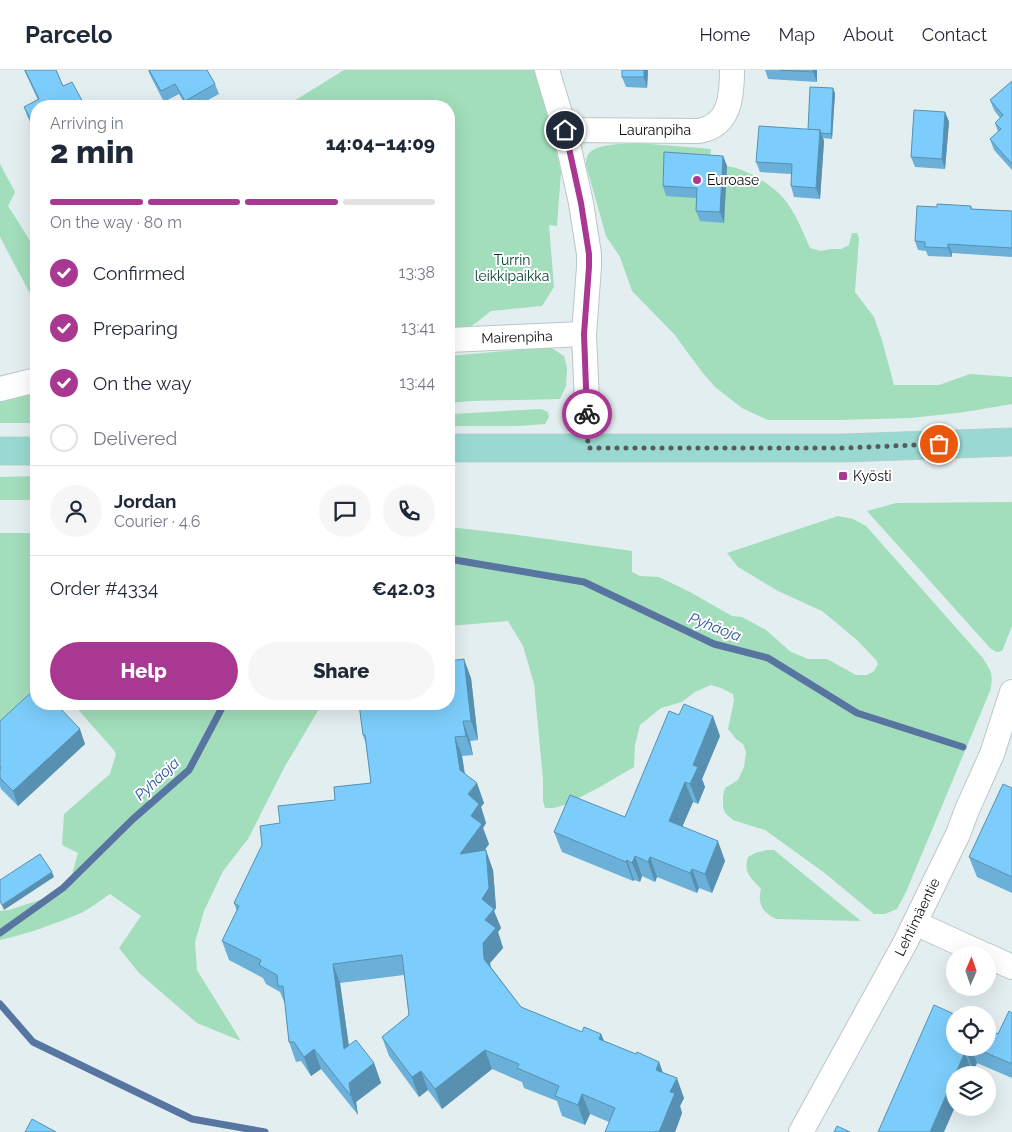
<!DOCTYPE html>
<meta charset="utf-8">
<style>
:root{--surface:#fff;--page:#f6f6f7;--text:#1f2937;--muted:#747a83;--line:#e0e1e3;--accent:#a93893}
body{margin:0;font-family:Raleway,sans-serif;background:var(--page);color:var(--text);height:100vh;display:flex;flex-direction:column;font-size:19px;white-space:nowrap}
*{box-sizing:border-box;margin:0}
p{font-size:16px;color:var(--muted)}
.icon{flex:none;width:28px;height:28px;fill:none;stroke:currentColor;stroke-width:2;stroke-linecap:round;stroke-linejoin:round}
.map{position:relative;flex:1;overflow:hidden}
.details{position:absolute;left:30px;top:30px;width:425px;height:610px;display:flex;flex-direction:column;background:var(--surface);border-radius:20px;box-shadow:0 5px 20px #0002}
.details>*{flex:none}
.needle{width:32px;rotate:2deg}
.controls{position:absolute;left:946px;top:876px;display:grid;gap:10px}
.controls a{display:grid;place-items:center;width:50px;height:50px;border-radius:50%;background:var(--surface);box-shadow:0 5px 20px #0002;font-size:25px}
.pin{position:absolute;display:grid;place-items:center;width:42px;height:42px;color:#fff;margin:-21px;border:2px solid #fff;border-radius:50%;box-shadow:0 1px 5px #0007}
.courier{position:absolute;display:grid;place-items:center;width:50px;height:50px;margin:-25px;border:4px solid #a93893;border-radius:50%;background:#fff;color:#222;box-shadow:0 1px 6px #0007}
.head em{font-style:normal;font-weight:800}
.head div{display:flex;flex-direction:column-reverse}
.head{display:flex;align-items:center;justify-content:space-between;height:85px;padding:0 20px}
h1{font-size:32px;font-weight:800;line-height:38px}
.bar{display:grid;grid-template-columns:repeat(4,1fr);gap:8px 5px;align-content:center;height:60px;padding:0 20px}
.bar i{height:6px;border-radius:4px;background:var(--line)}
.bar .selected{background:var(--accent)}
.bar p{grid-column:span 4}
.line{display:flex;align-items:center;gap:12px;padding:0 20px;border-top:1px solid var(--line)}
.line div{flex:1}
.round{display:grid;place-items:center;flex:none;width:52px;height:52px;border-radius:26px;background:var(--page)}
ol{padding:0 20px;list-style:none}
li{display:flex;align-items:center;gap:15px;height:55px}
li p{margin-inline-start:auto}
li .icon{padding:5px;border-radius:50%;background:var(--accent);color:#fff;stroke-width:4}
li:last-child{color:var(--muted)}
li i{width:28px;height:28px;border:2px solid var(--line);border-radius:50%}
.action{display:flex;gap:10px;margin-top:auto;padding:10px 20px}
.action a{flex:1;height:58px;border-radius:30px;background:var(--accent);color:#fff;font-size:20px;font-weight:800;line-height:58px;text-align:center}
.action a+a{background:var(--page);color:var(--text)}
header{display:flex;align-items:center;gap:30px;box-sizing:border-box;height:70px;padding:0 25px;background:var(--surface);border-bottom:1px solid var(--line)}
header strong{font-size:24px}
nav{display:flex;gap:28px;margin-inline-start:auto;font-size:18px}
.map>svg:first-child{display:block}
.green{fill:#a2debb}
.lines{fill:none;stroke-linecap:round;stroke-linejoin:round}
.stream{stroke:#5875a1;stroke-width:7}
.minor-casing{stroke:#bcc6c8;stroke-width:26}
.major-casing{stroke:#c9caca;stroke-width:29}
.minor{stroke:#fff;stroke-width:24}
.major{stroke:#99d9d1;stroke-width:28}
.wall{fill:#6bb0d8}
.shaded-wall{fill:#5790b0}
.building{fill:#7ccdfb;stroke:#5790b0}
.done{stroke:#565c5d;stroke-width:5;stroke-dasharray:0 9}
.route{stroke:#a93893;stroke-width:6}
.poi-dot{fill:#a93893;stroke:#fff;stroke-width:2}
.labels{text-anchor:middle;stroke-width:4;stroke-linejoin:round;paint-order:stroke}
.street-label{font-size:14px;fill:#0a0d0e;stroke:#fff}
.poi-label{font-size:14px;fill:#0a0d0e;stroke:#fff;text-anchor:start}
.park-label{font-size:14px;fill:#004328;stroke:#fff}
.water-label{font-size:15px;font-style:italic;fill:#25529e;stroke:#fff}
</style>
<header>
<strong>Parcelo</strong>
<nav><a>Home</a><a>Map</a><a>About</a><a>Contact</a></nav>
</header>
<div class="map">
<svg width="1012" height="1062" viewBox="0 0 1012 1062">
<rect width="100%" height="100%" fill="#e3eef0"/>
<g class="green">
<path d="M344,0H537L561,102L557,156L549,155L554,217L542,236L491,241L476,253L464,260L449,259V36H286Z"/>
<path d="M638,73L711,79L710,95C715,95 720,95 726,96C745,98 773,115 785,130C796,144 803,162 810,178L821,181L831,179H841L849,175L852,163H857L859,168L855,222L874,247L882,270L894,315H939L970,304L1012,307V334L965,342L911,348L839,350H768L742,338L715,317L702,302L674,264L632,221L620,187L606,166L586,95C586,93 586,90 587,87C591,73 625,74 638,73Z"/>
<path d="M0,94L15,122L8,136L36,180V235L0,167Z"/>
<path d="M550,277L564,286L567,298L566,316L560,329L471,331L449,333V286Z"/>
<path d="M36,322V353H0V332Z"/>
<path d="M541,339L548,342L549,347L545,354L517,356H449V345L451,344Z"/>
<path d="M36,406V430H0V407Z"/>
<path d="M1012,432V556L1002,581L997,582L991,579L867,441L896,433Z"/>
<path d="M838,446L853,449L866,456L982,587C991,600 994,605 990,621L906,822L897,839L885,844H874L826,804L765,760L733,750L725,743L723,737V726L725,718L738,710L744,697L746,682L743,674L736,669L728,659L734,631L733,624L721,618L711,615L695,622L682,632L661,638L640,655L635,675L634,697L598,718L567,734L554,738H545L543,731V709L534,614L523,576L508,551L449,556V457L511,464L632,481V502L640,506L659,507L690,522L732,546L742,547L766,560L791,582L808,589H827L856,605H867L874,601L878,594L876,590L857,570L822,541L778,521L738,497L727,483Z"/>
<path d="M0,463H36V627L0,656Z"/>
<path d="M73,634H322L284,698L248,769L223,801L204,841L195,872L197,900L241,971L197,953L139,903L119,878L141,846L110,824C101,830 91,838 81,843C58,853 24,865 0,870V841L9,840L58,824L71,808L78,783L62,775L64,744L110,704L116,684L113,679Z"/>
<path d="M767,780H774L861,851L776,849C763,842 757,835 761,819C751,808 743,803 748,787L755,783Z"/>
</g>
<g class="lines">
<g class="stream">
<path d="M449,489L584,512L714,574L768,588L857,643L963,677"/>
<path d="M0,863L63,818L133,749L189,700L224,634"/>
<path d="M0,934L33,972L192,1049L265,1062"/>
</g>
<g class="minor-casing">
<g id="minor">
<path d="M547,0L565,60L581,133L589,184V197L584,264L589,377"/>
<path d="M565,60L699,61C730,56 732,26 732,0"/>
<path d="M449,270L584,264"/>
<path d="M0,319L36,310"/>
<path d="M915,853L985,885"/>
<path d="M988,886L1012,897"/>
<path d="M801,1062L905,873L958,764L967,740L992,684L1012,622"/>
</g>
</g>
<g class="major-casing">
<g id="major">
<path d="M449,378H844L1012,372"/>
<path d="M0,381H36"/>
</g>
</g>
<use href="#minor" class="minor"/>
<use href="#major" class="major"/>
</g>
<g class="wall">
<path d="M24,0H56L63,16L36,36V63L28,48L24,37L38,30Z"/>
<path d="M148,0H207L215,14L219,24L197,36H186L179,24L164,32L150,5Z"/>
<path d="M648,0L647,18L626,17L622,7Z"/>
<path d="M765,0H817V12L768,9Z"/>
<path d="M1012,11V100L994,80L990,69L998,62L995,53L1000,48L994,40L990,30Z"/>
<path d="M835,23L832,69L823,68L824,71L820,129L794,127L791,116V104L760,102L756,92L808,60Z"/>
<path d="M945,42L949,52L945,99L915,97L911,87Z"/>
<path d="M723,86L727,96L724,153L700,151L696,141V128L666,126L663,116Z"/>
<path d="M971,136L972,139L1012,141V187L952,183V187L928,186L926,181L918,180L915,171L937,137Z"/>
<path d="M471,608L478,670L470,671L473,685L462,686L465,704L484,733L481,737L486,753L483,758L489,774L484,781L493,800L496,838L494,841L501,858L498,862L503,878L490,893L491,897L521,937L582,962L601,964L604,971L636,984L659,992L663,1003L684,1028L680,1036L682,1043L675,1062H605L609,1052L590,1044L585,1055L562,1046L557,1031L524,1018L522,1012L492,999L442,1039L428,1020L419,1027L389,986L382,967L409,945L404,905L340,913L349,976L374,993L381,1013L356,1032L358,1045L321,999L311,1006L301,991L296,992L289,972L285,934L280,922L266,914L263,908L229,890L222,871L237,841L234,833L280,753L335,730L371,713L366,674L363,665Z"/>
<path d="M0,651L85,674L18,736L1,719L0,716Z"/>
<path d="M720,666L702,709L705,717L698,734L693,732L682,757L725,791L712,823L699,818L697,823L657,807L655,812L642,806L640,812L634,810L633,811L562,782L554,762L625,747Z"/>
<path d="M1012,718V823L977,807L969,787Z"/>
<path d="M1012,943V1008L977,993L973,1001L971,1000L955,978H988L998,964Z"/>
</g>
<g class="shaded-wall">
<path d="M644,0H648L647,18L644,7Z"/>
<path d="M813,0H817V12L813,2Z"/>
<path d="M833,18L835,23L832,69L831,64Z"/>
<path d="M945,42L949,52L945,99L942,89Z"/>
<path d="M820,60L824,71L820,129L816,118Z"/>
<path d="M723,86L727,96L724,153L720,142Z"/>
<path d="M948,174L952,183V187L948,178Z"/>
<path d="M464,589L471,608L478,670L471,651Z"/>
<path d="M713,646L720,666L702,709L705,717L698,734L690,714L693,695Z"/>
<path d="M463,651L470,671L473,685L466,666Z"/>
<path d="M80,659L85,674L18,736L13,721Z"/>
<path d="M455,667L462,686L467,720L460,700Z"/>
<path d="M685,712L693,732L676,771L669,751Z"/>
<path d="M477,713L484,733L481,737L486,753L483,758L489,774L467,803L460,784L471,746L468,724Z"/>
<path d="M718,771L725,791L712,823L705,804Z"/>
<path d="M486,780L493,800L496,838L494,841L501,858L498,862L503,878L490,893L492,909L484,889L483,873L485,850L482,829Z"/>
<path d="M635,786L642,806L640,812L632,793Z"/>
<path d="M650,787L657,807L655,812L648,792Z"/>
<path d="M627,790L634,810L633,811L626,792Z"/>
<path d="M692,799L699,818L697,823L690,803Z"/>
<path d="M52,802L54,807L4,840L2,835Z"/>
<path d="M333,894L340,913L352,999L344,979Z"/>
<path d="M601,964L609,983L599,969Z"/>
<path d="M970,978H971L977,993L973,1001L967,983Z"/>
<path d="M314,979L321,999L311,1006L304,987Z"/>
<path d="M485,980L492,999L442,1039L435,1019Z"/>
<path d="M965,982L971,1000L969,1005H955V1037L944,1062H930Z"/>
<path d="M659,992L666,1011L656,1000Z"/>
<path d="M374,993L381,1013L356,1032L358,1045L351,1026L349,1013Z"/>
<path d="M421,1001L428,1020L419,1027L412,1007Z"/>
<path d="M677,1008L684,1028L680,1036L682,1043L675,1062H659L670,1022Z"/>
<path d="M582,1024L590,1044L585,1055L578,1035Z"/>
</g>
<g class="building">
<path d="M25,0H56L63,16L72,12L85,36H36V59L24,37L39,29Z"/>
<path d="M149,0H207L215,14L185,31L175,14L161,21Z"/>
<rect x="622" y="0" width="22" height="7"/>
<path d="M780,0H813V2Z"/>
<path d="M1012,11V94L990,69L1001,59L995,53L1003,45L990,30Z"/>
<path d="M810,17L833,18L831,64L821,63L820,60H808Z"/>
<path d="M914,40L945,42L942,89L911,87Z"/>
<path d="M759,56L820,60L816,118L791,116L792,94L756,92Z"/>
<path d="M664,82L723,86L720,142L696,141L697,118L663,116Z"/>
<path d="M937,134L971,136V139L1012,141V178L948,174V178L925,177V172L915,171L917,136L937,137Z"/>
<path d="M464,589L471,651H463L466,666L455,667L460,700L477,713L468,724L479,734L471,746L482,754L460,784L486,780L489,818L482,829L494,839L485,850L496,858L483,873L484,889L521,937L582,962L584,957L601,964L599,969L636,984L637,982L659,992L656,1000L677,1008L670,1022L675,1023L659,1062L656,1061L655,1062H605L615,1038L582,1024L578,1035L555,1026L559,1016L517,998L519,994L485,980L435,1019L421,1001L412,1007L382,967L409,945L402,885L333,894L344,979L356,970L374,993L349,1013L351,1026L314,979L304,987L294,972H289L283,916H278L277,905L259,895L261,890L222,871L239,836L234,833L262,775L260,756L280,753L278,736L335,730L334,717L371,713L365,665H363L359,634H449V591Z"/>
<path d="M36,618V634H56L80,659L13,721L0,708V699L1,698L0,696V651Z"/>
<path d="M684,634L713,646L693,695L698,697L690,714L685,712L669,751L718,771L705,804L692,799L690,803L650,787L648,792L635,786L632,793L627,790L626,792L554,762L570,725L625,747L669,641L679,645Z"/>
<path d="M1003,714L1012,718V807L969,787Z"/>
<path d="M40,784L52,802L2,835L0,831V810Z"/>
<path d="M934,935L956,945H955V978H970L967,983L965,982L930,1062H878Z"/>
<path d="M1009,941L1012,943V994L975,978H988V959L998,964Z"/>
<path d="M32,1049L56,1062H25Z"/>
<path d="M837,1056L850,1062H834Z"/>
</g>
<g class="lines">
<path class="done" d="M587,344L588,378H844L939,374"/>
<path class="route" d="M565,60L581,133L589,184V197L584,264L587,344"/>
</g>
<g class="poi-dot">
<circle cx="697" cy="110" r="5"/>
<rect x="838" y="401" width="10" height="10" rx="2.5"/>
</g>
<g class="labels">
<g class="street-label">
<text x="655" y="65">Lauranpiha</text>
<text transform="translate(517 267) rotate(-2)" y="5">Mairenpiha</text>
<text transform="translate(917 847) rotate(-64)" y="5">Lehtimäentie</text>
</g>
<g class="poi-label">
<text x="707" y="115">Euroase</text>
<text x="853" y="411">Kyösti</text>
</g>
<g class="park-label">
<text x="512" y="195">Turrin<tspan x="512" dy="16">leikkipaikka</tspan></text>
</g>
<g class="water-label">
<text transform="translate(715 557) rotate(21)" y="5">Pyhäoja</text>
<text transform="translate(157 709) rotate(-43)" y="5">Pyhäoja</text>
</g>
</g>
</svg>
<div class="controls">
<a><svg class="needle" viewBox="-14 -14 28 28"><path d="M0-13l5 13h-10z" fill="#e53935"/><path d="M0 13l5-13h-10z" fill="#747a83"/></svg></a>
<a><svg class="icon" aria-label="locate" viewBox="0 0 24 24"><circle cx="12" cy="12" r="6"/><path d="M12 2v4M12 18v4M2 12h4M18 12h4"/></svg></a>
<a><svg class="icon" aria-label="layers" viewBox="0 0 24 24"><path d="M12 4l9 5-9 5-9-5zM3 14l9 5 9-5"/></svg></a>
</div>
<div class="pin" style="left:939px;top:374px;background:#ea580c"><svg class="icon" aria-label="bag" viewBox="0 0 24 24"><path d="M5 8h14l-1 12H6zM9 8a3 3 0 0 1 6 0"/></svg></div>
<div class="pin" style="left:565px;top:60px;background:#1f2937"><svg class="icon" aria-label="home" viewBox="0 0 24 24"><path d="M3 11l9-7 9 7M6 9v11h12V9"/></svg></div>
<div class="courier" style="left:587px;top:344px"><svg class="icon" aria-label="bike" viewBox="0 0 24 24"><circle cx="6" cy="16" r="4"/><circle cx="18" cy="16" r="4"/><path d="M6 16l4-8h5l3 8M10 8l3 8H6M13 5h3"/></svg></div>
<section class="details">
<div class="head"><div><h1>2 min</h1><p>Arriving in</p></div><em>14:04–14:09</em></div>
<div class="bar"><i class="selected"></i><i class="selected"></i><i class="selected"></i><i></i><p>On the way · 80 m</p></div>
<ol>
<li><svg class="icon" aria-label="check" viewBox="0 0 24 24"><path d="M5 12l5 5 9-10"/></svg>Confirmed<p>13:38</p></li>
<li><svg class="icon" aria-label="check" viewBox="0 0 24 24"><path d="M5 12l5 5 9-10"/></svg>Preparing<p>13:41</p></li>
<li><svg class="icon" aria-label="check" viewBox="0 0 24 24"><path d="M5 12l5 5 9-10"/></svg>On the way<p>13:44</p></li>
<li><i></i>Delivered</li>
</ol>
<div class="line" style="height:90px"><a class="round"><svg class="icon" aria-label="person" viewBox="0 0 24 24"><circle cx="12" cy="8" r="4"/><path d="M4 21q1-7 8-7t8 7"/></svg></a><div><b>Jordan</b><p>Courier · 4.6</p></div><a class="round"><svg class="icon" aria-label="chat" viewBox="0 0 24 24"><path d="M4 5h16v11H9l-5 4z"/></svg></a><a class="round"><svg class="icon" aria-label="phone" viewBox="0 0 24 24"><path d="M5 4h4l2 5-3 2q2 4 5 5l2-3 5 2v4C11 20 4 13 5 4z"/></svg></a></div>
<div class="line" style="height:65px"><div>Order #4334</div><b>€42.03</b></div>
<div class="action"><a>Help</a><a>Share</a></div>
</section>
</div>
